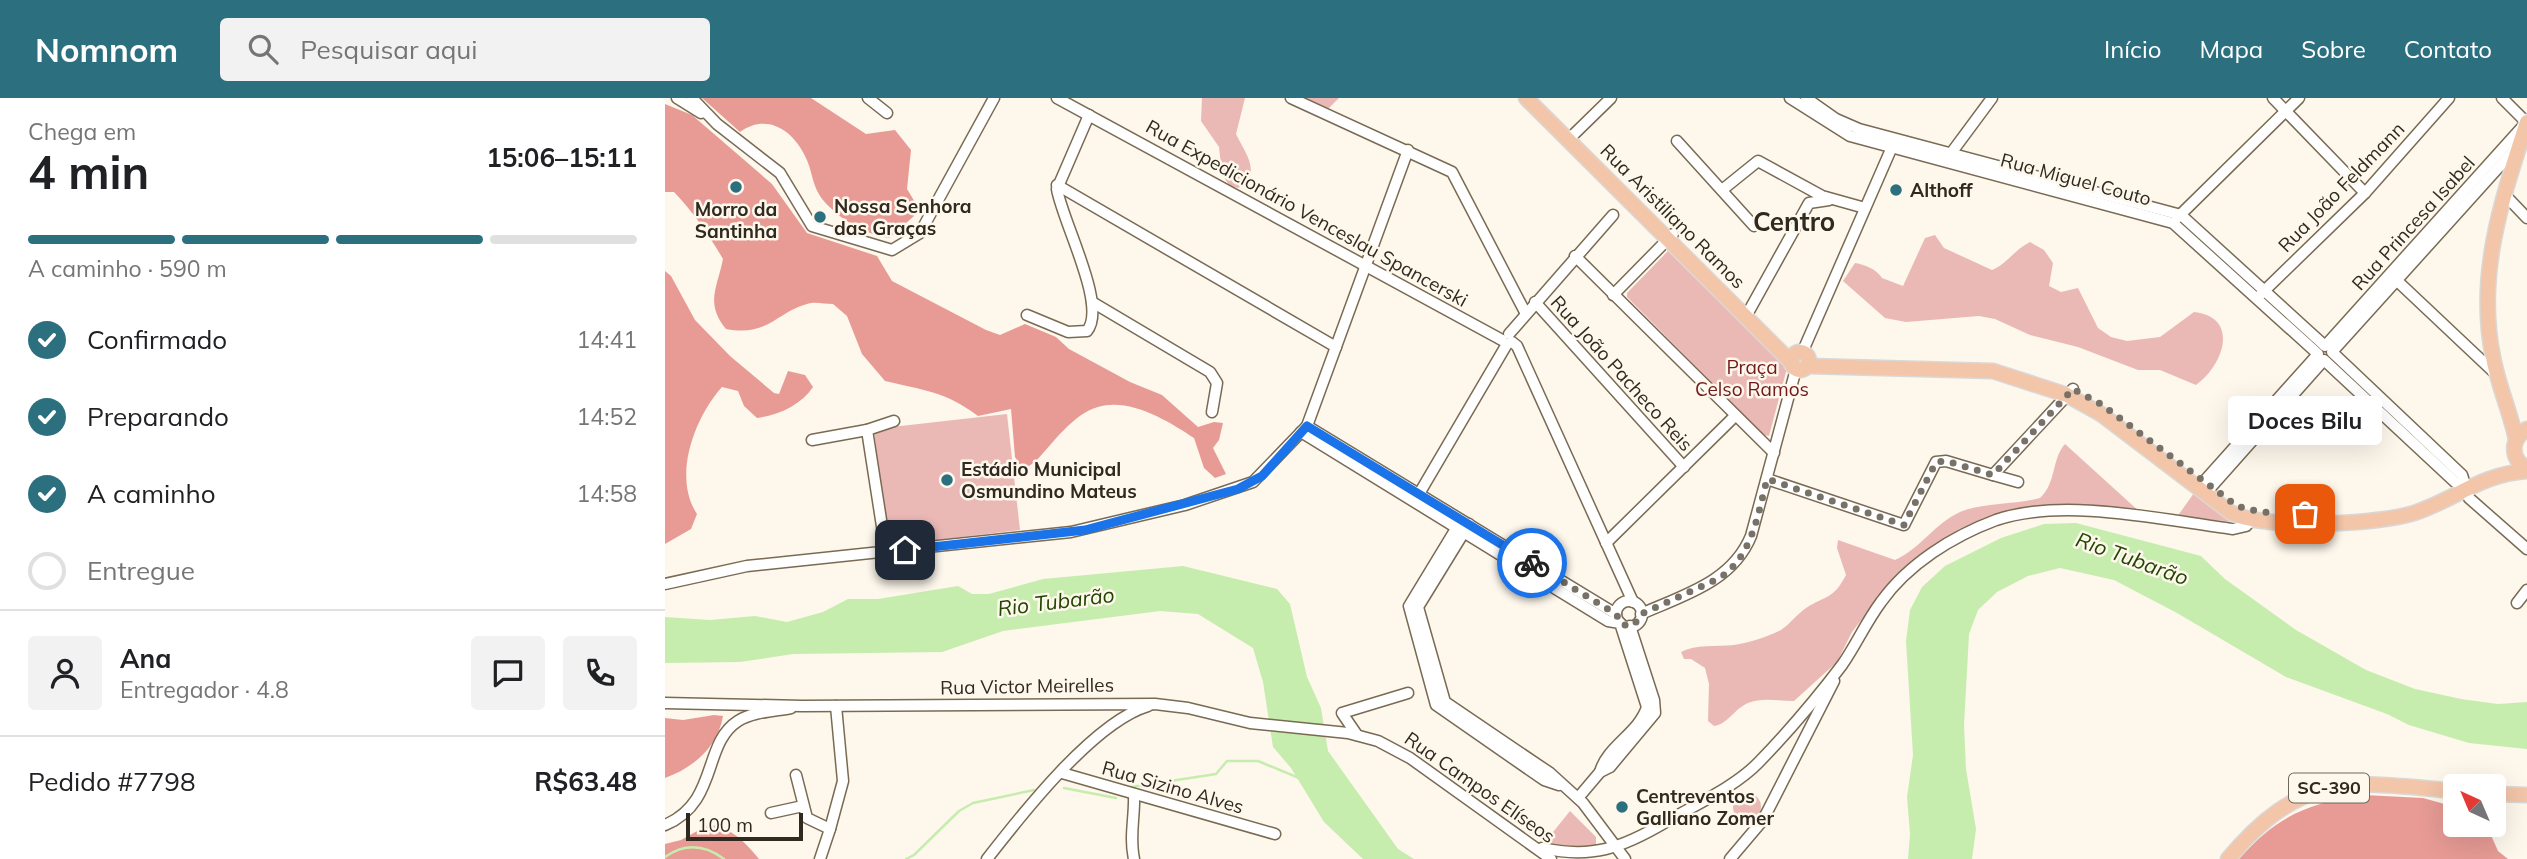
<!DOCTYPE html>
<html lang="pt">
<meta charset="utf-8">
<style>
:root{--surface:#fff;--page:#f2f2f2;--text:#202124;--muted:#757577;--line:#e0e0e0;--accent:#2c7080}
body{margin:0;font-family:Mulish,sans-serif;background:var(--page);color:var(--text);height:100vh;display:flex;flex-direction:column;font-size:26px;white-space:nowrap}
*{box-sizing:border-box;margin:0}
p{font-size:23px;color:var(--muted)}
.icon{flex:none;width:38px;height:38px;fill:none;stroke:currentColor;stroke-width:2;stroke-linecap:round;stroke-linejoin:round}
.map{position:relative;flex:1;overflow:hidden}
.details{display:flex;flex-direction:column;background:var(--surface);width:665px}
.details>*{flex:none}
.needle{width:46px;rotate:316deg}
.controls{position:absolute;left:1778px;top:676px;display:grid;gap:14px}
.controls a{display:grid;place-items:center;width:63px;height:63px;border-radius:7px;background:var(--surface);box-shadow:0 7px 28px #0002;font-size:35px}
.scale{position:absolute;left:21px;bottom:18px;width:117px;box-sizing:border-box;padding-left:7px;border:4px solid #2f291f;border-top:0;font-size:19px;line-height:24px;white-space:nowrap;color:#2f291f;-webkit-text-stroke:5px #fdf7ec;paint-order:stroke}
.pin{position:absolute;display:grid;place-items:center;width:60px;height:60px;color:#fff;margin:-30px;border-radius:14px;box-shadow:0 4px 10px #0006}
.courier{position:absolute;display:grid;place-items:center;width:70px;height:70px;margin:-35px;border:5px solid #1a73e8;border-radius:50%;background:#fff;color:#222;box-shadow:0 2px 9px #0007}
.bubble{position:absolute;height:49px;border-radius:7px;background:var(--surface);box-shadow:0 7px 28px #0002;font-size:23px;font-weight:700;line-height:49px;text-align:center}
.headline em{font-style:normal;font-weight:700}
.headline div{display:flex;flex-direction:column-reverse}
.headline{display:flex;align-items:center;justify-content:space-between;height:119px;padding:0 28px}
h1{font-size:46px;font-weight:700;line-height:52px}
.bar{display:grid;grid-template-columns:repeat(4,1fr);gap:10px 7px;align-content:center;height:84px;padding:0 28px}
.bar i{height:9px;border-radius:5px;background:var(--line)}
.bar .current{background:var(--accent)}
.bar p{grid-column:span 4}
.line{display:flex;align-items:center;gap:18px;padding:0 28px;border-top:2px solid var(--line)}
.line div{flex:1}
.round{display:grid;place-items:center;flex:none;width:74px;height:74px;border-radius:7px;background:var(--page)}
ol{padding:0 28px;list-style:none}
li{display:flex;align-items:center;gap:21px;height:77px}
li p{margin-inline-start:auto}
li .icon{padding:7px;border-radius:50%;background:var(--accent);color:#fff;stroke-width:4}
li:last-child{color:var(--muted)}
li i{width:38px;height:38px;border:4px solid var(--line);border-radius:50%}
header{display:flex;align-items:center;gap:42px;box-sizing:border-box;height:98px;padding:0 35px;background:var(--accent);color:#fff}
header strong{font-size:33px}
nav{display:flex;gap:38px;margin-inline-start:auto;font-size:24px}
.search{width:490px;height:63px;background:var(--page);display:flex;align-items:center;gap:18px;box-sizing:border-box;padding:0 24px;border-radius:7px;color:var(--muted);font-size:26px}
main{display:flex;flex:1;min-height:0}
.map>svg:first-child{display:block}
.green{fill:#ebb9b5}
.forest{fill:#e89b95}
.water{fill:#c6edae}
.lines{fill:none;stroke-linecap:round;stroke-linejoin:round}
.stream{stroke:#c6edae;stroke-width:2.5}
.minor-casing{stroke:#796a53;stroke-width:13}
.major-casing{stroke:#dad8d7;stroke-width:17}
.minor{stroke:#fff;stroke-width:10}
.major{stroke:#f3c5a9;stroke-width:14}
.done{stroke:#777167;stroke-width:7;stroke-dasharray:0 12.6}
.route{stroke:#1a73e8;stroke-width:9}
.poi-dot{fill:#2c7080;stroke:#fdf7ec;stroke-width:2.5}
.labels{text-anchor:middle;stroke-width:5;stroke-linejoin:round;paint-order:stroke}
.shield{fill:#fdf7ec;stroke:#6d675c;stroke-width:2}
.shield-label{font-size:18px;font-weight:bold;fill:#2f291f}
.street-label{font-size:19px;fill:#2f291f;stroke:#fdf7ec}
.poi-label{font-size:19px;font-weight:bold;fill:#2f291f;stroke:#fdf7ec;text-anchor:start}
.park-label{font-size:19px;fill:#72191c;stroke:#fdf7ec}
.water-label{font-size:21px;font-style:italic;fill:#244502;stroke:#fdf7ec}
.district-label{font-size:26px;font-weight:bold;fill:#2f291f;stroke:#fdf7ec}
</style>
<header>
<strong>Nomnom</strong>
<div class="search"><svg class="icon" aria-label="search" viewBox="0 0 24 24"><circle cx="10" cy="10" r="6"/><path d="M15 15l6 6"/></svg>Pesquisar aqui</div>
<nav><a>Início</a><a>Mapa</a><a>Sobre</a><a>Contato</a></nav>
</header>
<main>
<section class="details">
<div class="headline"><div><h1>4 min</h1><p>Chega em</p></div><em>15:06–15:11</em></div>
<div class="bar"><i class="current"></i><i class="current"></i><i class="current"></i><i></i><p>A caminho · 590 m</p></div>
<ol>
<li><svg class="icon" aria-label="check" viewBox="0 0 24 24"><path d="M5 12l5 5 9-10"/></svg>Confirmado<p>14:41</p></li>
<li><svg class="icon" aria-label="check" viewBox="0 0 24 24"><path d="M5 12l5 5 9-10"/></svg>Preparando<p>14:52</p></li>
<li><svg class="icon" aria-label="check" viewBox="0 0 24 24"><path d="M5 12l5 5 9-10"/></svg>A caminho<p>14:58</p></li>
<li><i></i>Entregue</li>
</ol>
<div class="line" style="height:126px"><a class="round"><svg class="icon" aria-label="person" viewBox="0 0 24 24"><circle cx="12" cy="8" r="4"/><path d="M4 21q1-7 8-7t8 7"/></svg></a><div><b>Ana</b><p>Entregador · 4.8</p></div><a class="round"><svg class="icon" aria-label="chat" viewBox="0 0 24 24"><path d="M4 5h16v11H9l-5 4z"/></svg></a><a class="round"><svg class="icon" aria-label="phone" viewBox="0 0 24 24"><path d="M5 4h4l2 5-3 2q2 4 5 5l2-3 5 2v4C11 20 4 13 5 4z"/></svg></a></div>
<div class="line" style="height:91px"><div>Pedido #7798</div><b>R$63.48</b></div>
</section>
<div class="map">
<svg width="1862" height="761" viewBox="0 0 1862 761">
<rect width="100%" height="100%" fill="#fdf7ec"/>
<g class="green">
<path d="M537,0H580L571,36C579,53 599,77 573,90L564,87L557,76L554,49L536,23Z"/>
<path d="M635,0H674L661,13Z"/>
<path d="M1270,137L1279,150L1327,172C1343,165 1349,152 1365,144L1379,152L1388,165L1384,188L1396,194L1413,190L1433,230L1446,239L1462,243L1495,239L1529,214C1575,219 1559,267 1531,287L1495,272H1473L1413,249L1365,237L1330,221L1314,218L1241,224L1220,220L1178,183L1190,165C1201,167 1211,171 1217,180L1238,188L1260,140Z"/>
<path d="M1003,153L1122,270L1104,338L1099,337L962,199V195Z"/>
<path d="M342,316L355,432L221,448L209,331Z"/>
<path d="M1400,346L1476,415L1329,418L1294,431L1218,494L1187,534L1172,564L1129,603C1114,603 1097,599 1083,605C1069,611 1063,626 1049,628L1043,623L1044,586L1040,570L1026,561H1019L1016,554C1031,546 1051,549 1069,547C1084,545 1102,539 1116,532C1125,526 1132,516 1141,510C1161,497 1168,502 1181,477L1172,450L1173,442L1230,462C1255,451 1269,426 1295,414C1319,404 1349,407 1375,400C1392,384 1386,362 1400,346Z"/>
<path d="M1529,395L1571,424L1512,419Z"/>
<circle cx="1082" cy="709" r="14"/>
<path d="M905,713L931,739V749L894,750L880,744Z"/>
</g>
<g class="forest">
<path d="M37,0H146L201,36L230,32L246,52L242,91L253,109L249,118L224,140C199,136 170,119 155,98C147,86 147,71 140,58C127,31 101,15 75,34Z"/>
<path d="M0,6L27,17L107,86L142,135L212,158L227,183L321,232L335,237L360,226L391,239L404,251L465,284L497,297L533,329L549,324L558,325L554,342L548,350L561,376L550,380L539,370L529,340C504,323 464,299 433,309C408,316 388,345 371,363L364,368L354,366L350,359L346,311L313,318C280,293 257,292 220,283L197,256L182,218L168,206C161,206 152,204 146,205C111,213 105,239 61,231C40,205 52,191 58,161C44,137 29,115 9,94H0Z"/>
<path d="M0,173L6,178L30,222L65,258L109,295L114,296L123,273L140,277L148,289C136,307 114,317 92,320L79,308L73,293L57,289C30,319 7,378 32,416L26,431L0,446Z"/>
<path d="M49,617L58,618C53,649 28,670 0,680V620L18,622Z"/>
<path d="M1699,697L1758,700L1790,709V726H1821L1833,753L1843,761H1574C1612,718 1643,705 1699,697Z"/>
<path d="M43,727C64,727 81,745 94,761H0V746L16,742Z"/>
</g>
<g class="water">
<path d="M1411,425L1536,458L1560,481L1631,532L1701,572L1750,591L1796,601L1833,606L1862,604V651L1804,645L1744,627L1722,616L1621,579L1512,515L1449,482L1395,470L1363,478L1332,494L1313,512L1304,536L1299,627L1301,671L1311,731L1307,761H1243L1245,736L1242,699L1248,657L1241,543L1245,512L1257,489L1280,468L1336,440L1379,426Z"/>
<path d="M518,468L612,491L625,506L642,579L656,610L663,653L733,751L749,761H698L659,724L626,670L608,649L598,584L588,550L533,516L495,513L338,533L277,554L128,556L75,564L0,565V519L45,522L90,518L122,524L158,514L183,501H213L293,488L307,496H324L378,481Z"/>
</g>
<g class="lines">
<g class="stream">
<path d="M466,689L551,676L562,663H593L634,680"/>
<path d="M399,690L451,700"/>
<path d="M0,759C20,745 39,746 59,761"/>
<path d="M241,761L249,757L294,713L308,705L369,692"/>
</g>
<g class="minor-casing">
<g id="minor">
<path d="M12,0L36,15"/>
<path d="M27,0L52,26L115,75L147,128L227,152L255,135L329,0"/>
<path d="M203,0L222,15"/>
<path d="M392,0L837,242"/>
<path d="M626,0L787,74L861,216"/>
<path d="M1125,0L1185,38L1508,125L1653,256L1533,390"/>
<path d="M1141,0L1171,21L1194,31L1516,117L1660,248L1858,28"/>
<path d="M1608,0L1700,95"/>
<path d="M1837,0L1862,25"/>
<path d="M904,41L946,0"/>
<path d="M1012,43L1089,128"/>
<path d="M1852,49L1667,254L1797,377L1804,400L1862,451"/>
<path d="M1284,58L1327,0"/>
<path d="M392,87L671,249"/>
<path d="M1057,92L1093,63L1157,98L1200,110"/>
<path d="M1839,96L1862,120"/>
<path d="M1512,120L1634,0"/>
<path d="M910,158L1109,355"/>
<path d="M1727,178L1832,277"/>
<path d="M1596,196L1700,95L1784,0"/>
<path d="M948,197L1008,136"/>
<path d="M427,204L545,274L552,285L547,314"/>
<path d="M870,204L1019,369"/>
<path d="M1084,213L1144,105L1164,102"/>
<path d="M362,217L403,234L422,233C443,208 397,123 392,91L424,17"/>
<path d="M844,236L948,117"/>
<path d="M847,244L852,248L968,504"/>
<path d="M1137,255L1227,49"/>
<path d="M642,328L951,516"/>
<path d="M202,332L221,454"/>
<path d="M636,334L943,523L955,525L982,609C974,635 942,648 935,674"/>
<path d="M147,342L202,332L229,323"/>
<path d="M1328,377L1353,384"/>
<path d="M1102,381L1239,427L1271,364L1281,363L1328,377L1408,291"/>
<path d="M1540,396L1659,262L1790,384L1800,389"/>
<path d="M751,401L842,246"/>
<path d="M795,424L744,508L771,607L879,682L894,687"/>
<path d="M804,426L753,509L780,604L885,675L918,705L960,761"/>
<path d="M941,445L1070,318"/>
<path d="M0,486L82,468L406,434L520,407L588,384L642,328L743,52"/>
<circle cx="964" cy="516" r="13"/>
<path d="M1852,505L1862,492"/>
<path d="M976,516C1019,497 1067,484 1086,438L1131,271"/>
<path d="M0,605L137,608L490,606L523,610L585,625L683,635L713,643L745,660L886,761"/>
<path d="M692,637L677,615L743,595"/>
<path d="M397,675L610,736"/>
<path d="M131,677L142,720L165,731L155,761"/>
<path d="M913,700L935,674L945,669L990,615L989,602L965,528"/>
<path d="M106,715L138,708"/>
<path d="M0,727C54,704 37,646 73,623C87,614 110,613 126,610"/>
<path d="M165,731L178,683L171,608"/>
<path d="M877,750C927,761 957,750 1001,724C1031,706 1070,689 1094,664C1123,634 1152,600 1177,567C1191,547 1201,524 1216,504C1243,466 1288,438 1331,422C1398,399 1498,422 1568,431L1581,428L1586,422"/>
<path d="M322,761C357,716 429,624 483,608"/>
<path d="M469,761C464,738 470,719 469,696"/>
<path d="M1065,761L1098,722L1169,583"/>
</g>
</g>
<g class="major-casing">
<g id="major">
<path d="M861,0L1127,265"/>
<circle cx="1135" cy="263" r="9"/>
<path d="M1143,268L1328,273L1402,297L1436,316L1565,414C1597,432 1716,427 1752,414C1792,400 1817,376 1862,373"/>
<path d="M1862,331C1845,342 1845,360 1862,371"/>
<path d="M1851,341C1845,313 1833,287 1828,259C1811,177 1837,101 1862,24"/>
<path d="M1829,696L1862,697"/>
<path d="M1563,761C1637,673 1685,683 1790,693"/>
</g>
</g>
<use href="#minor" class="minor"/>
<use href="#major" class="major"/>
</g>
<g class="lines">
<path class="done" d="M867,465L951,516L958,527H969L976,516L1053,481C1087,460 1093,416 1102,381L1239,427L1271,364L1281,363L1328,377L1408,291L1436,306L1572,408L1595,414L1640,416"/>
<path class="route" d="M240,452L420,432L573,391L597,378L642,328L867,465"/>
</g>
<g class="poi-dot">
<circle cx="71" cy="89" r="7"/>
<circle cx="1231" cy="92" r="7"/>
<circle cx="155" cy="119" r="7"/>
<circle cx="282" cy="382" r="7"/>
<circle cx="957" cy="709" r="7"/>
</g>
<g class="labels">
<rect class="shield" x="1624" y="675.5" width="80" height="29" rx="5"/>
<g class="shield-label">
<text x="1664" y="696">SC-390</text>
</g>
<g class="street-label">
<text transform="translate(1411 81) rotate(15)" y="7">Rua Miguel Couto</text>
<text transform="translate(1676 89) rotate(-46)" y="7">Rua João Feldmann</text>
<text transform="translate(642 115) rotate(29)" y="7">Rua Expedicionário Venceslau Spancerski</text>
<text transform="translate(1008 118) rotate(45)" y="7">Rua Aristiliano Ramos</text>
<text transform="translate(1748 125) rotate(-48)" y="7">Rua Princesa Isabel</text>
<text transform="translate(957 275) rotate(48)" y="7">Rua João Pacheco Reis</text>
<text transform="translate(362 588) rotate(-1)" y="7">Rua Victor Meirelles</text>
<text transform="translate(508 689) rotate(16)" y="7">Rua Sizino Alves</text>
<text transform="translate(815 689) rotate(35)" y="7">Rua Campos Elíseos</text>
</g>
<g class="poi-label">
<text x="1245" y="99">Althoff</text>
<text x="169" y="115">Nossa Senhora<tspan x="169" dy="22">das Graças</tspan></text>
<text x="71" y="118" text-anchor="middle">Morro da<tspan x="71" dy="22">Santinha</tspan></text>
<text x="296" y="378">Estádio Municipal<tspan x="296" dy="22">Osmundino Mateus</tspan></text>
<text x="971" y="705">Centreventos<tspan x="971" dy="22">Galliano Zomer</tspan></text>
</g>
<g class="park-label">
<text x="1087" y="276">Praça<tspan x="1087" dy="22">Celso Ramos</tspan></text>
</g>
<g class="water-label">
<text transform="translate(1467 461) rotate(20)" y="7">Rio Tubarão</text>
<text transform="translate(391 504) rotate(-7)" y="7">Rio Tubarão</text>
</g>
<g class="district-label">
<text x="1129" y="133">Centro</text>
</g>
</g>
</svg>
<div class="controls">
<a><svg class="needle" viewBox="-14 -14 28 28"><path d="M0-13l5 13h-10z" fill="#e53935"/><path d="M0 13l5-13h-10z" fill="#757577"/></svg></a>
</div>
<div class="scale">100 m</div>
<div class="pin" style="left:1640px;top:416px;background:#ea580c"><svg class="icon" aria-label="bag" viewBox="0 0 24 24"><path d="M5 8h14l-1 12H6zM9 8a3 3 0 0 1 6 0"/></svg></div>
<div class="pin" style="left:240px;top:452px;background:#1f2937"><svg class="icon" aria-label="home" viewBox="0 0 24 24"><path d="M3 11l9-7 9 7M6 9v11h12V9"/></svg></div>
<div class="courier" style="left:867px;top:465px"><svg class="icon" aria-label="bike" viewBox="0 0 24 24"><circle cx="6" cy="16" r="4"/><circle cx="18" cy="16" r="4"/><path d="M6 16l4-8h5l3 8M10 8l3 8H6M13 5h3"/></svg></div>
<div class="bubble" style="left:1563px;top:298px;width:154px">Doces Bilu</div>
</div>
</main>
